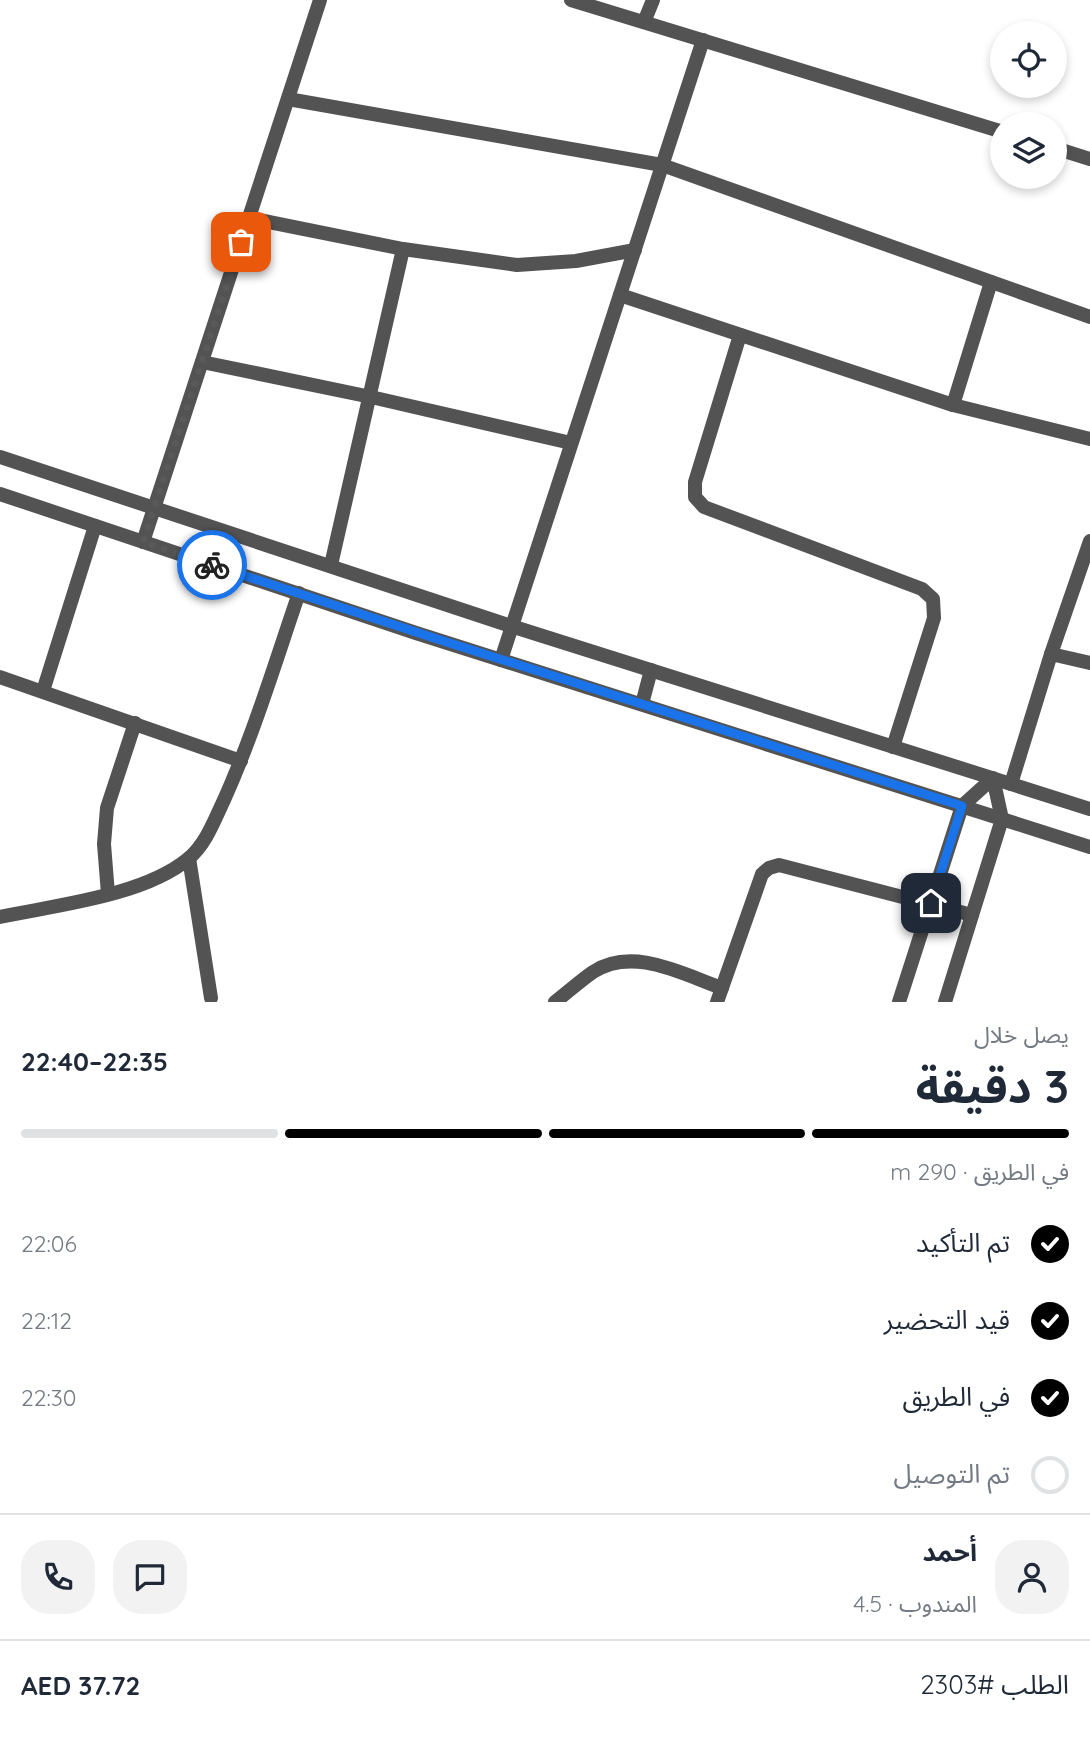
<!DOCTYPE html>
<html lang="ar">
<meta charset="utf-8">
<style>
:root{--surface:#fff;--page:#f2f2f3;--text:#1f2937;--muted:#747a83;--line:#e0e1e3;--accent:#000}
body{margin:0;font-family:Quicksand,"Noto Sans Arabic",sans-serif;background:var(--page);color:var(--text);direction:rtl;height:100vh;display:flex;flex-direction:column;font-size:26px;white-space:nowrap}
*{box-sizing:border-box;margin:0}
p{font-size:23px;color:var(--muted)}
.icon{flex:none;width:38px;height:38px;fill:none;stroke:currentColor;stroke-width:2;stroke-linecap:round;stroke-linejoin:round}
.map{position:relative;height:1002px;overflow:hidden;direction:ltr}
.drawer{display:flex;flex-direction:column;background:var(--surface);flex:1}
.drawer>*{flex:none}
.tools{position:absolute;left:990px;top:21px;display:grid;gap:14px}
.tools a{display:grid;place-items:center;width:77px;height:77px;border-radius:50%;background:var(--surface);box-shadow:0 4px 10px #0003;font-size:35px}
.pin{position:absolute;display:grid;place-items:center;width:60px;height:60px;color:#fff;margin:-30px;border-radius:14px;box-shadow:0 4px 10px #0006}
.courier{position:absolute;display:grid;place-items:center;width:70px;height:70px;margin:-35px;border:5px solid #1a73e8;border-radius:50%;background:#fff;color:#222;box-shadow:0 2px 9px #0007}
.head em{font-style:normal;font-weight:700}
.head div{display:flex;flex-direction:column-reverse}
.head{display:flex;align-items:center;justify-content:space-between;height:119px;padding:0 21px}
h1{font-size:46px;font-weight:700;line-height:52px}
.bar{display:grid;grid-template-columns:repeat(4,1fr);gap:10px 7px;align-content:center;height:84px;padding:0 21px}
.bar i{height:9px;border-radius:5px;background:var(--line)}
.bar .active{background:var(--accent)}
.bar p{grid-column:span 4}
.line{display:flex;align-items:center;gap:18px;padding:0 21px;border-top:2px solid var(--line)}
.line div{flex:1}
.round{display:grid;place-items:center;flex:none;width:74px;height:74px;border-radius:28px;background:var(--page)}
ol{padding:0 21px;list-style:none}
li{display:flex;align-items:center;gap:21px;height:77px}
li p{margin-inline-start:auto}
li .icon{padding:7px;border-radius:50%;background:var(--accent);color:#fff;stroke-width:4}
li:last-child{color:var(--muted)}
li i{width:38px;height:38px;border:4px solid var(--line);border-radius:50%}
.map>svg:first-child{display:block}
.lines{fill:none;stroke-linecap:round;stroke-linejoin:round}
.street{stroke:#535353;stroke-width:14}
.done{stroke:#595959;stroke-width:7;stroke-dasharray:0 12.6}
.route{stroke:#1a73e8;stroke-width:9}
</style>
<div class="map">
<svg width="1090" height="1002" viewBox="0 0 1090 1002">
<rect width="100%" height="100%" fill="#fff"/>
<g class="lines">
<g class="street">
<path d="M571,0L1003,132"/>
<path d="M644,22L653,0"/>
<path d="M288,99L662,165L1090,317"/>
<path d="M1055,148L1090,159"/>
<path d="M249,218L403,249L517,265L576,261L635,250"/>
<path d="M620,295L953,405L1090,439"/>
<path d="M740,335L695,482V497L704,507L922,589L933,599L934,618L893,747"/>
<path d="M202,362L371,397L571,443"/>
<path d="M953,405L991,282"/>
<path d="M0,457L511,626L1090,809"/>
<path d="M0,494L416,633L1090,847"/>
<path d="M143,542L320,0"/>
<path d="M331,565L403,249"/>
<path d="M1051,654L1090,663"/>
<path d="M501,660L703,40"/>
<path d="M0,677L241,761"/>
<path d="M43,691L95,526"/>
<path d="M642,704L651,670"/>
<path d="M1011,784L1051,654L1090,541"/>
<path d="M189,858L211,998"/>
<path d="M108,894L104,844L107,808L135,723"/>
<path d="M0,917C56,905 143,896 188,859C206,844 214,821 224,800C254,733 275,663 299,593"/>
<path d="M555,1002C568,992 580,981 593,972C633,946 682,974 722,988"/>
<path d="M717,1002L762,874L769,868L779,865L972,915"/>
<path d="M899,1002L962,806L993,778L1002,819L945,1002"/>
</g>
</g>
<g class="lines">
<path class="done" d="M212,565L143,542L241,242"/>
<path class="route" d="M212,565L437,639L962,806L931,903"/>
</g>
</svg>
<div class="tools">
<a><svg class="icon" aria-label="locate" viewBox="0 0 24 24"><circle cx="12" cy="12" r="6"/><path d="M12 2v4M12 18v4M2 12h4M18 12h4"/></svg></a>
<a><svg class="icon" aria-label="layers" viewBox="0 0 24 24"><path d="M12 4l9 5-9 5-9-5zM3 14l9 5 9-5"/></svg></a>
</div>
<div class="pin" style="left:241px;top:242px;background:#ea580c"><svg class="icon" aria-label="bag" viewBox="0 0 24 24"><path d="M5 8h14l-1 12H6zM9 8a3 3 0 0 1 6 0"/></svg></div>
<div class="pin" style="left:931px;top:903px;background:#1f2937"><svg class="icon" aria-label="home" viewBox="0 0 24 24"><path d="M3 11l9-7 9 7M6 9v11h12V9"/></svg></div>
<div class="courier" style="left:212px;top:565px"><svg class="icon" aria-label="bike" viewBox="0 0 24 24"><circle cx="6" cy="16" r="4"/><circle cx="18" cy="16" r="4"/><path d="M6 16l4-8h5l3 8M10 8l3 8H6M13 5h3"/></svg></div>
</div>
<section class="drawer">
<div class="head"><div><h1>3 دقيقة</h1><p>يصل خلال</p></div><em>22:35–22:40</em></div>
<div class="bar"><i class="active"></i><i class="active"></i><i class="active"></i><i></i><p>في الطريق · 290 m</p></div>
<ol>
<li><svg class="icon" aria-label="check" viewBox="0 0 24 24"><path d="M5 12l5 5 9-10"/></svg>تم التأكيد<p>22:06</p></li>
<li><svg class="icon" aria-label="check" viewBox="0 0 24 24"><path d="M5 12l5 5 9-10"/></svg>قيد التحضير<p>22:12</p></li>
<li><svg class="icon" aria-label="check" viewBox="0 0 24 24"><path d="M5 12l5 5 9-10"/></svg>في الطريق<p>22:30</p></li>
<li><i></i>تم التوصيل</li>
</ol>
<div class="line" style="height:126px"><a class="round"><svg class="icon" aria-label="person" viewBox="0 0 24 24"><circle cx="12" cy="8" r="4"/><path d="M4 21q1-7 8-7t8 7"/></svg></a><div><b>أحمد</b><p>المندوب · 4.5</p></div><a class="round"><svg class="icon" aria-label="chat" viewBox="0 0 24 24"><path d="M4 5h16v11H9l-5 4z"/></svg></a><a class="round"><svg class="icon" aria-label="phone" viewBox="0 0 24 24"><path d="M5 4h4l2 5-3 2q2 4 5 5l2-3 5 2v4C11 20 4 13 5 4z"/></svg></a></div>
<div class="line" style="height:91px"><div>الطلب #2303</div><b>AED 37.72</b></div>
</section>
